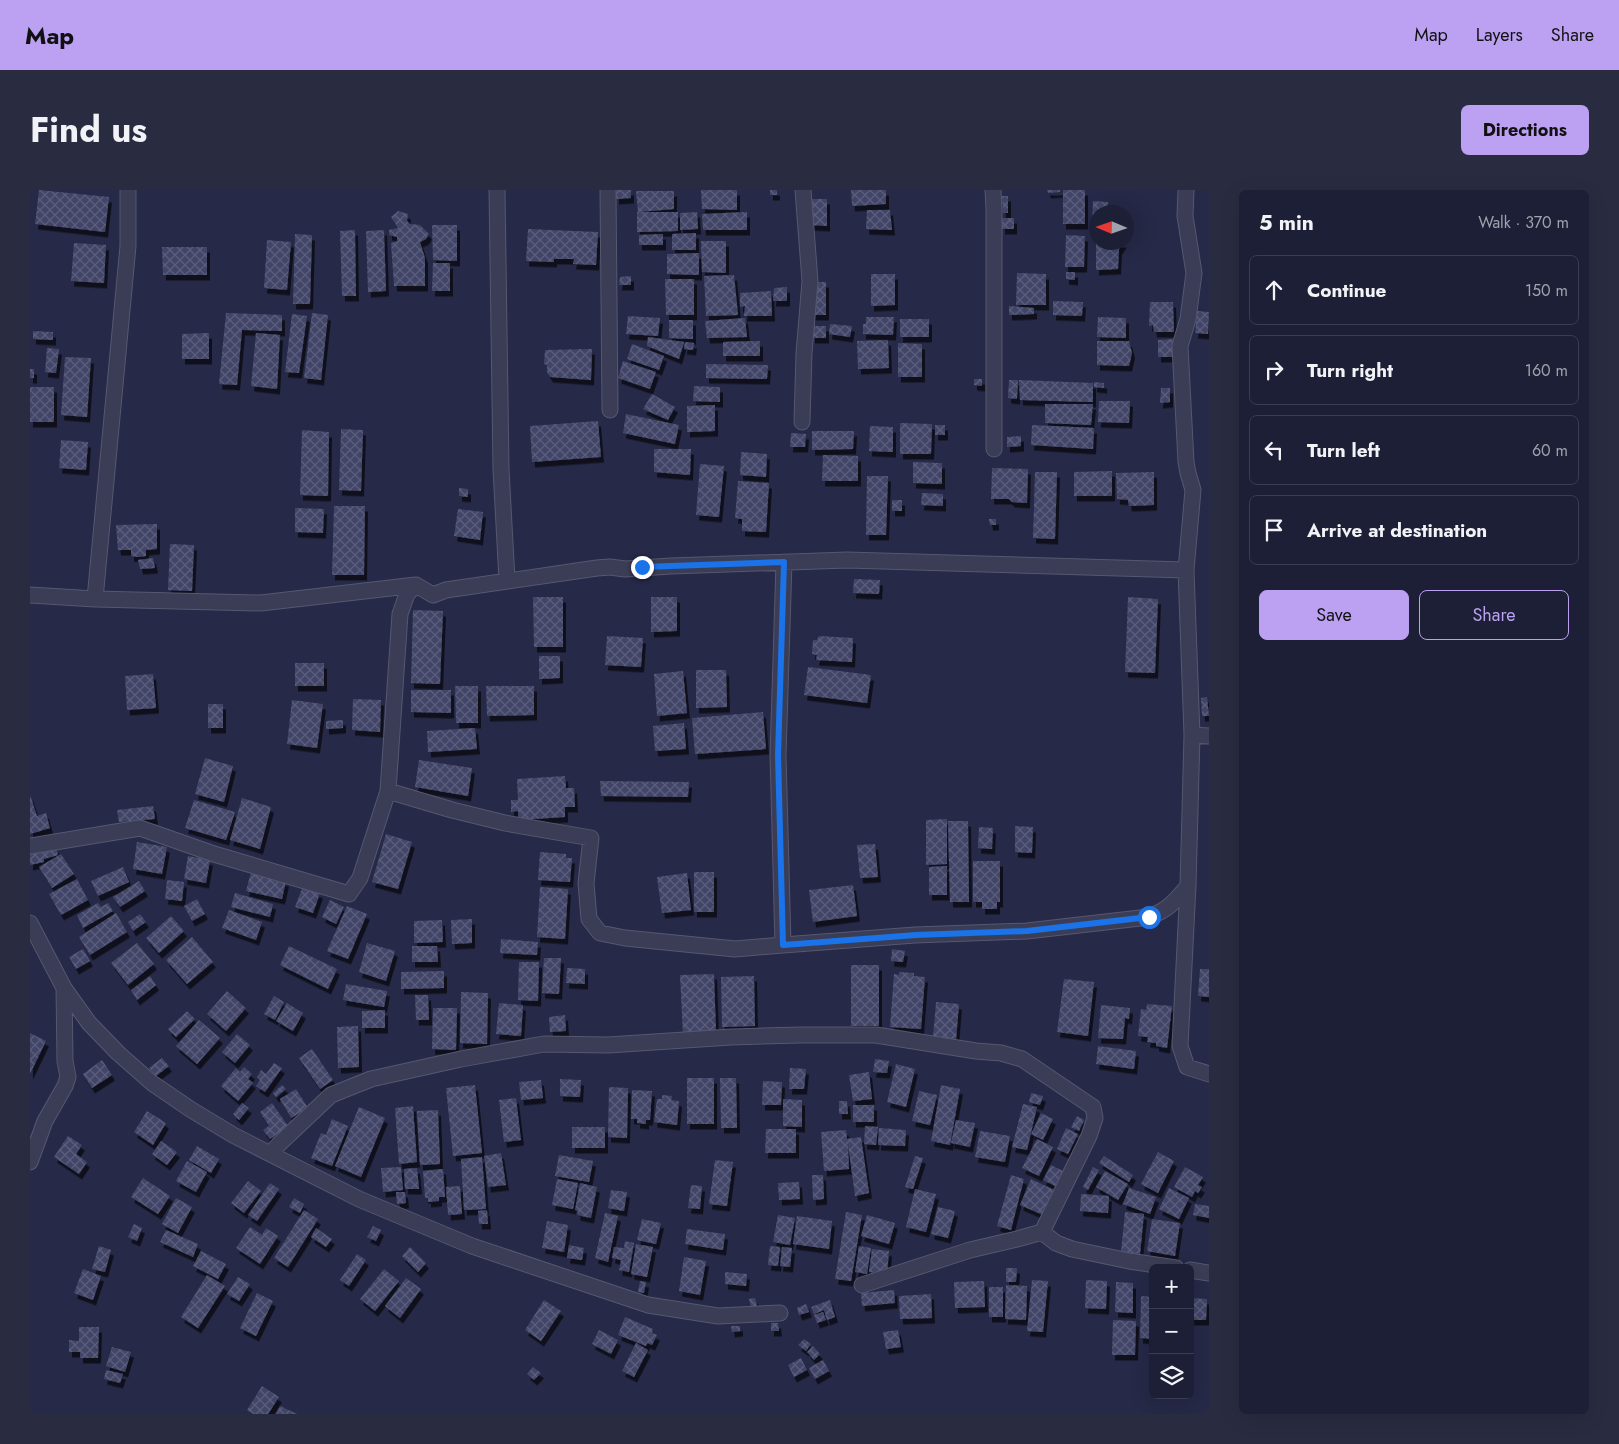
<!DOCTYPE html>
<meta charset="utf-8">
<style>
:root{--surface:#1c1f35;--page:#292c41;--text:#f1f3f6;--muted:#a0a2ad;--line:#3a3d50;--accent:#bca0f2}
body{margin:0;font-family:Jost,sans-serif;background:var(--page);color:var(--text)}
.controls{position:absolute;right:15px;bottom:15px;display:grid;overflow:hidden;border-radius:8px;box-shadow:0 5px 20px #0002}
.controls button{width:45px;height:45px;display:grid;place-items:center;padding:0;border:0;border-bottom:1px solid var(--line);background:var(--surface);color:var(--text);font:25px sans-serif}
.compass{position:absolute;left:1059px;top:15px;width:45px;height:45px;border-radius:50%;background:var(--surface);box-shadow:0 5px 20px #0002;rotate:272deg}
.stop{position:absolute;width:15px;height:15px;margin:-11px;border:4px solid #1a73e8;border-radius:50%;background:#fff}
.stop.end{background:#1a73e8;border-color:#fff;box-shadow:0 1px 5px #0008}
.list{margin:0;padding:0;list-style:none}
h2{display:flex;justify-content:space-between;align-items:center;height:65px;margin:0;padding:0 20px;font-size:21px}
h2 small{font-size:16px;font-weight:400;color:var(--muted)}
.list li{display:grid;grid-template-columns:32px 1fr auto;gap:15px;align-items:center;box-sizing:border-box;height:70px;margin:0 10px 10px;padding:0 10px;border:1px solid var(--line);border-radius:8px}
.list b{display:block;font-size:19px;white-space:nowrap}
.list em{font-size:16px;font-style:normal;color:var(--muted)}
.actions{display:flex;gap:10px;padding:15px 20px}
.actions a{flex:1;padding:11px 0;border:1px solid var(--accent);border-radius:8px;text-align:center;font-size:18px;color:var(--accent)}
.actions .main{background:var(--accent);color:#111}
.icon{flex:none;width:28px;height:28px;fill:none;stroke:currentColor;stroke-width:2;stroke-linecap:round;stroke-linejoin:round}
.map{position:relative;flex:none;width:1179px;height:1224px;overflow:hidden;border-radius:8px}
header{display:flex;align-items:center;gap:30px;box-sizing:border-box;height:70px;padding:0 25px;background:var(--accent);color:#111}
header strong{font-size:24px}
nav{display:flex;gap:28px;margin-inline-start:auto;font-size:18px}
.intro{display:flex;align-items:center;justify-content:space-between;box-sizing:border-box;height:120px;padding:0 30px}
h1{margin:0;font-size:35px}
.button{padding:12px 22px;border-radius:8px;background:var(--accent);color:#111;font-size:18px;font-weight:700}
main{display:flex;gap:30px;padding:0 30px}
aside{flex:1;background:var(--surface);border-radius:8px;box-shadow:0 5px 20px #0002}
.map>svg:first-child{display:block}
</style>
<header>
<strong>Map</strong>
<nav><a>Map</a><a>Layers</a><a>Share</a></nav>
</header>
<div class="intro"><h1>Find us</h1><a class="button">Directions</a></div>
<main>
<div class="map">
<svg width="1179" height="1224" viewBox="0 0 1179 1224">
<defs>
<pattern id="building-cross-hatch" width="8" height="8" patternUnits="userSpaceOnUse" patternTransform="scale(1.25)"><rect width="8" height="8" fill="#424567"/><path d="M0 0l8 8M0 8l8-8" fill="none" stroke="#5b5e7c"/></pattern>
<filter id="shadow"><feDropShadow dx="3" dy="5.5" stdDeviation="0" flood-color="#0009"/></filter>
</defs>
<rect width="100%" height="100%" fill="#262947"/>
<!-- building -->
<path fill="url(#building-cross-hatch)" filter="url(#shadow)" d="M9 0 79 7 75 42 5 34Z
M586 0H601V8L586 9Z
M671 0H707V20L672 19Z
M740 0H747V5H740Z
M821 0H856V14L822 16Z
M1017 0H1030V2L1018 3Z
M1033 0H1055V34H1033Z
M606 1H644V19L608 22Z
M972 6H978V23H973Z
M780 9H797V36L780 35Z
M1063 11 1078 12V22H1066V37H1062Z
M837 20H860L862 40 836 39Z
M368 21 378 24 377 31 380 34 390 35 399 44 396 49 390 52 395 68V96H364L361 53 367 51V47L359 45V40L368 38 361 27Z
M607 22H648V41L607 42Z
M667 22 668 39 650 40V23Z
M717 22V40H673L672 24Z
M972 28H984V39H972Z
M402 35H427V71L403 70Z
M498 39 568 42 566 75 543 74 544 69H524V72L496 71Z
M325 40 326 106H312L310 41Z
M354 40 356 101 338 102 336 41Z
M666 43V60H642V44Z
M265 44 282 45 280 114H263Z
M633 44V55H609V45Z
M1036 45 1055 46 1054 77H1035Z
M237 50 261 52 257 100 234 98Z
M671 51H696V83L672 82Z
M1066 52H1094L1089 59 1088 79 1066 80Z
M44 53 76 55 74 93 41 91Z
M132 57H177V85H133Z
M669 63V85L637 84V64Z
M403 73H420V101H402Z
M1036 82H1045V90L1036 89Z
M987 83 1016 84V115H986Z
M841 84H865V115L841 116Z
M704 85 708 125 676 126 674 86Z
M601 86V95H589L590 87Z
M635 89H664V125H636Z
M782 92H796V125H782Z
M757 97V111H743L744 98Z
M741 101 742 126H714L715 116 710 117V103Z
M1023 111 1053 112 1052 126 1023 125Z
M1120 112H1143L1144 142H1124L1123 135 1119 136Z
M979 116 1004 118V124L979 125Z
M1167 121 1179 122 1178 144 1165 143Z
M196 123 252 125V141L212 140 207 195 189 194Z
M282 123 298 125 291 190 274 188Z
M262 124 277 126 269 183 255 182Z
M598 126 630 128 628 146 596 144Z
M836 127H864L863 145 833 144V134H836Z
M1068 127 1096 128V148L1067 147Z
M715 128 717 147 677 148 675 131Z
M870 129H899V147H870Z
M639 130H663V149L639 148Z
M800 134 822 136 820 147 799 144Z
M782 136H796V148H782Z
M3 141 23 142V150L3 149Z
M179 143V169H152V144Z
M226 143 250 145 247 199 221 196Z
M618 147 654 152 649 169 617 156Z
M1144 149 1145 167H1128V150Z
M858 150 859 178 828 179 827 151Z
M730 151V166H693V152Z
M1067 151H1099L1102 163 1099 176 1067 175Z
M655 152 664 153 663 160 654 159Z
M868 153 892 154V187H868Z
M602 154 634 166 629 180 597 169Z
M17 158 29 159 26 183 15 182Z
M562 159 561 190 520 187 517 182V175L514 174 515 160Z
M35 167 61 168 57 227 31 225Z
M593 171 626 182 620 199 588 188Z
M676 174 738 175 737 189 676 188Z
M0 179H4V188H0Z
M944 189H952V196L944 195Z
M979 190H988L987 209 978 208Z
M989 190 1063 193V212L990 210Z
M1064 192 1074 193V198L1064 197Z
M664 196 690 197V212L663 211Z
M0 197H24V232H0Z
M1131 198H1140V212L1130 213Z
M622 204 645 217 638 230 613 219Z
M1069 211H1100L1099 233 1068 232Z
M1015 214H1063L1061 235 1015 233Z
M685 215V241L657 242V216Z
M596 224 649 235 645 254 593 243Z
M568 231 571 267 502 272 500 236Z
M870 233 902 234 901 264H870Z
M905 235H915V245H905Z
M1002 235 1064 238 1063 259 1001 255Z
M840 236 863 237V262L839 261Z
M311 239 333 240 331 301 309 300Z
M272 240 299 242 298 306 270 305Z
M782 241H824L823 259 782 260Z
M761 243 776 244 775 257H760Z
M991 246V256L977 257V247Z
M31 250 58 252 56 280 29 278Z
M624 259H661L660 285 624 282Z
M711 262 737 264 736 287 710 285Z
M793 265 828 266V291H792Z
M883 272 912 273V294L883 293Z
M670 274 694 276 689 327 666 325Z
M962 278 998 279 997 313 982 312 979 309H961Z
M1082 281V306H1044V282Z
M1005 282H1027L1025 349 1003 348Z
M1124 282V315L1099 316 1098 310 1087 309 1086 283Z
M837 286H858L856 345H836Z
M708 291 739 293 736 342 712 341V329L705 328Z
M429 298 438 299V307L429 306Z
M892 303 913 304V316L891 315Z
M862 310H872V321H862Z
M304 316H335L334 385H302Z
M265 318 294 319 293 343 265 342Z
M428 319 453 322 450 350 424 346Z
M959 329H966V335H960Z
M127 334V359L116 360V366L108 367 101 366V360H88L86 335Z
M140 354 164 355 162 401 138 400Z
M123 368 125 378 110 379 108 370Z
M824 389 850 390 849 404 823 403Z
M503 407H533V457H504Z
M621 407H647V441L621 442Z
M1098 407 1128 409 1125 483 1095 482Z
M383 420 413 421 410 494 381 493Z
M577 446 613 448 611 477 575 475Z
M789 446 823 448 822 472 786 470 787 465 782 464 783 450H787Z
M509 466H530V488L509 489Z
M265 473H294V496H265Z
M778 477 841 485 837 513 774 505Z
M666 480H696L697 517 666 518Z
M653 481 657 523 627 526 624 484Z
M123 484 126 518 97 520 95 486Z
M425 496H448V533H426Z
M456 496H504V525L457 526Z
M381 500H421V523L381 522Z
M1177 507 1179 526H1172L1171 508Z
M323 509 351 510 350 542 322 540Z
M262 510 293 514 287 558 257 554Z
M178 514H193V538H178Z
M733 522 736 559 665 564 662 528Z
M313 530V538L296 539V531Z
M654 533 656 559 625 561 623 536Z
M445 538 447 559 398 562 397 541Z
M175 568 203 576 194 612 165 604Z
M389 570 442 578 438 606 385 597Z
M535 586 536 598H544L545 617H535V627L488 630V621L481 622V610H488L487 589Z
M570 591 659 592 658 607 571 606Z
M0 605 7 626 16 623 20 638 0 644Z
M212 608 241 617 230 659 200 650Z
M164 610 205 622 196 650 155 638Z
M123 616 125 629 89 632 87 620Z
M917 629V674L896 675V630Z
M918 631H938L939 712H920Z
M985 636 1003 637 1002 663 985 662Z
M949 637 963 638 962 659 948 658Z
M356 644 382 652 368 699 342 692Z
M107 652 137 657 132 684 103 679Z
M845 654 848 687 830 688 827 655Z
M26 657 28 665 14 669V672L0 675V663Z
M510 662 536 664V668H542L540 692 508 690Z
M31 664 44 684 22 698 9 677Z
M158 666 180 670 176 693 154 689Z
M943 671H970V712H967V719H952V712H943Z
M917 676V705H899V677Z
M93 677 99 692 68 706 61 691Z
M221 682 256 691 252 709 216 701Z
M664 682H684V722H664Z
M657 683 661 720 632 723 627 687Z
M47 689 58 710 31 725 19 704Z
M137 690 154 692 152 711 135 709Z
M109 691 115 701 90 717 83 707Z
M823 695 827 726 783 732 779 700Z
M273 696 290 703 283 723 265 717Z
M510 697 538 699 535 749 507 747Z
M205 703 243 714 240 727 201 717Z
M167 709 175 724 162 731 154 716Z
M300 710 314 717 306 734 292 727Z
M68 713 71 717 78 713 83 721 53 738 47 725Z
M317 716 337 724 318 769 297 761Z
M199 720 232 732 226 750 192 738Z
M86 723 97 742 60 765 49 747Z
M110 724 116 732 103 741 98 732Z
M141 726 154 741 129 763 116 748Z
M442 729V753L422 754 421 730Z
M412 730 413 752 384 753V731Z
M162 747 183 772 157 794 136 770Z
M471 749 508 752 507 765 470 763Z
M107 753 124 774 98 795 81 773Z
M337 753 365 761 356 791 329 782Z
M259 756 307 779 298 799 250 775Z
M382 756H407L408 772H382Z
M53 759 60 771 46 779 39 767Z
M862 759 875 761 873 772 861 771Z
M514 768H531L529 804 512 803Z
M489 772H509L508 811 488 810Z
M821 775H849V836H821Z
M537 778 555 779V794L536 793Z
M1170 779H1179V807L1168 806Z
M414 781V798L371 799V782Z
M869 782 884 783V786L895 787 891 839 860 837 864 784 869 785Z
M684 784 686 843 653 845 650 785Z
M120 786 126 795 107 810 101 800Z
M724 786 725 836 692 837 691 787Z
M1034 789 1064 792 1058 846 1027 842Z
M316 794 357 801 354 817 313 810Z
M197 801 216 818 196 841 177 824Z
M431 802 458 803 457 854 430 853Z
M385 805H398L399 830H386Z
M244 806 254 812 245 830 234 824Z
M906 812 929 814 926 850 903 847Z
M257 813 273 823 263 841 246 831Z
M469 813 493 815 491 846 466 844Z
M1117 814 1142 816 1137 858 1126 856V853L1117 852 1118 847 1108 846 1111 819 1116 820Z
M1071 815 1100 818 1099 829 1095 828 1093 849 1068 848Z
M403 818H427L426 860 402 859Z
M355 820V838H332V821Z
M157 821 165 829 146 847 138 839Z
M535 825 536 841 520 842 519 827Z
M169 830 190 848 167 874 146 856Z
M328 836 329 877 308 878 307 837Z
M0 843 16 851 0 884Z
M207 844 220 855 205 873 192 862Z
M1068 856 1106 861 1104 879 1066 874Z
M282 859 303 890 290 899 269 868Z
M132 868 139 876 126 886 119 878Z
M845 869 859 871 857 883 843 882Z
M72 870 82 885 62 898 53 884Z
M244 873 252 878 235 902 226 896 230 890 227 887 231 880 236 884Z
M866 874 885 879 876 917 857 912Z
M214 877 222 884 218 889 223 893 208 911 191 896 206 878 210 882Z
M760 878 776 879 774 899H759Z
M839 882 842 909 823 911 819 885Z
M657 888H684V934H657Z
M690 888H706L707 938H691Z
M530 889 551 890 550 907 530 906Z
M511 890 513 908 491 910 489 892Z
M733 891 752 892 751 915H732Z
M252 895 256 899 246 907 243 903Z
M445 895 452 963 423 966 416 898Z
M911 895 930 899 920 955 901 951Z
M579 897 598 898 597 948 578 947Z
M266 899 278 918 261 928 250 909Z
M602 900 622 901 620 930H616V934L607 933V929H601Z
M889 901 907 905 900 935 882 931Z
M1001 903 1013 906 1010 915 999 912Z
M632 905 642 906 641 910 649 911 647 935 624 932 627 909H632Z
M486 908 491 950 474 952 469 910Z
M753 909 772 910V937L753 936Z
M809 911H817L818 924H809Z
M212 913 219 918 209 930 203 924Z
M242 913 258 936 240 949 233 940 239 936 230 922Z
M993 914 1007 917 997 960 982 957Z
M823 915H844V932H823Z
M383 916 387 972 369 974 365 918Z
M329 917 355 928 331 987 305 976Z
M408 920 410 974 390 975 387 921Z
M117 921 136 933 123 955 104 942Z
M1011 923 1023 929 1013 950 1001 944Z
M1047 926 1054 930 1049 941 1041 937Z
M302 929 318 936 302 976 281 968 291 943 296 945Z
M926 930 945 933 940 957 921 953Z
M835 936 848 937 846 955 834 954Z
M542 937H575V958H542Z
M849 938 876 940 875 956 848 955Z
M1036 938 1048 944 1038 964 1027 959Z
M736 939H766V963H735Z
M816 940 817 949 831 947 839 1003 825 1006 818 954 819 979 794 981 791 942Z
M950 941 980 946 975 972 945 967Z
M38 946 52 955 46 964 57 972 49 984 24 967Z
M1007 949 1023 957 1009 986 992 978Z
M131 951 147 962 137 975 122 964Z
M167 956 189 969 181 983 159 970Z
M1128 962 1144 971 1128 1003 1111 994Z
M471 963 476 995 458 997 454 966Z
M529 965 563 971 559 992 525 986Z
M885 966 893 968 883 999 875 997Z
M1074 966 1103 985 1099 992 1069 973Z
M452 967 456 1019 434 1020 431 969Z
M685 970 703 972 697 1016 679 1014Z
M157 971 177 982 166 1002 146 991Z
M1021 975 1033 981 1025 996 1013 990Z
M371 977 373 1000 353 1002 351 978Z
M1063 977 1069 980 1058 1000 1053 997Z
M1155 977 1173 987 1168 995 1172 997 1168 1003 1165 1001 1162 1007 1144 997Z
M387 978 389 999H375L374 979Z
M413 979 415 1007H409V1011L398 1012V1008H395L393 981Z
M1075 981 1098 994 1088 1010 1066 997Z
M782 985H793L794 1009 783 1010Z
M981 985 994 989 981 1040 967 1036Z
M113 988 140 1006 128 1024 101 1007Z
M527 989 548 993 543 1019 522 1015Z
M1001 989 1024 1000 1013 1025 990 1015Z
M218 991 231 1001 214 1023 201 1013Z
M769 992 770 1009 749 1010 748 993Z
M240 993 249 999 227 1031 218 1025Z
M550 993 567 997 561 1028 547 1025 548 1021 545 1020Z
M661 995 672 996 670 1019 658 1018Z
M430 996 432 1024 418 1025 416 997Z
M1099 998 1126 1007 1120 1024 1093 1014Z
M1139 998 1159 1008 1149 1029 1129 1019Z
M885 999 906 1004 896 1042 876 1037Z
M581 1000 597 1002 594 1021 578 1018Z
M366 1002H375L376 1013 367 1014Z
M1051 1004 1079 1006 1078 1023 1050 1021Z
M146 1008 162 1017 148 1043 132 1034Z
M264 1008 274 1014 270 1023 259 1017Z
M1165 1014 1179 1016V1028L1163 1025Z
M908 1017 925 1021 918 1048 901 1044Z
M274 1020 288 1029 258 1077 244 1068Z
M457 1020 458 1034H449L448 1021Z
M816 1022 832 1025 821 1091 805 1089Z
M1095 1022 1114 1024 1110 1064 1091 1062Z
M575 1023 588 1026 578 1072 565 1068Z
M748 1025 765 1028 760 1055 743 1052Z
M837 1025 865 1033 859 1054 831 1046Z
M767 1026 802 1031 799 1059 763 1054Z
M612 1029 631 1033 626 1054 607 1050Z
M1122 1029 1150 1033 1145 1066 1117 1061Z
M517 1031 538 1035 534 1062 512 1058Z
M104 1034 112 1038 107 1051 98 1047Z
M343 1036 351 1040 346 1051 337 1047Z
M220 1037 232 1045 236 1038 248 1046 230 1074 206 1058Z
M286 1038 302 1049 296 1057 281 1047Z
M657 1039 695 1044 693 1060 655 1054Z
M136 1040 168 1054 163 1067 130 1052Z
M595 1051 604 1053 599 1082 589 1080 591 1070 582 1068 584 1057 594 1058Z
M606 1054 623 1057 617 1087 601 1084Z
M539 1055 554 1058 552 1070 537 1068Z
M69 1056 81 1060 75 1082 62 1079Z
M740 1056 750 1057 748 1076 738 1075Z
M829 1056 841 1058 837 1084 825 1082Z
M380 1057 396 1073 388 1082 372 1066Z
M752 1057 762 1058 760 1077 750 1076Z
M842 1059 859 1061 857 1084 839 1082Z
M171 1061 196 1074 188 1089 163 1076Z
M327 1064 336 1070 319 1096 310 1090Z
M654 1067 676 1071 670 1105 649 1101Z
M976 1078H987L986 1092H976Z
M53 1079 71 1086 63 1110 44 1103Z
M354 1079 369 1091 345 1121 330 1109Z
M695 1082 717 1084 716 1096 695 1094Z
M177 1085 195 1096 168 1138 151 1127Z
M208 1087 220 1094 209 1111 197 1104Z
M376 1088 391 1099 370 1128 355 1116Z
M1120 1089H1123V1101H1119Z
M1002 1090 1018 1091 1013 1142 997 1141Z
M1056 1090 1077 1091 1076 1119 1055 1118Z
M610 1091 616 1092 614 1103 608 1102Z
M954 1091 955 1117 925 1118 924 1092Z
M1086 1092 1103 1093V1123L1085 1122Z
M976 1095 997 1096 996 1130 975 1129Z
M959 1097H973V1127H959Z
M864 1100 865 1113 832 1116 831 1103Z
M227 1103 243 1111 226 1146 210 1138Z
M901 1104 902 1128 870 1129 869 1106Z
M1111 1106 1123 1107V1149L1110 1148Z
M725 1108 727 1116 721 1117 719 1109Z
M1160 1108 1177 1109 1176 1130H1160Z
M514 1110 531 1121 511 1151 495 1140Z
M800 1110 805 1127 797 1130 794 1120 784 1124 781 1117Z
M776 1114 779 1122 769 1125 767 1118Z
M793 1122 796 1130 787 1133 784 1125Z
M595 1127 623 1139 622 1143 627 1145 622 1155 617 1153 616 1156 588 1145Z
M1083 1130 1106 1131 1105 1165H1082Z
M741 1133H748L749 1141H741Z
M701 1136H710V1141L702 1142Z
M49 1137H69L68 1168H50V1162H39V1150L49 1151Z
M569 1140 588 1150 581 1164 562 1154Z
M868 1140 871 1157 856 1159 853 1142Z
M774 1149 781 1154 776 1161 768 1155Z
M606 1153 618 1160 604 1187 592 1181Z
M783 1156 790 1164 784 1170 777 1162Z
M82 1157 101 1162 95 1182 76 1176Z
M771 1168 777 1180 764 1187 758 1175Z
M793 1170 799 1181 785 1189 779 1178Z
M503 1177 511 1183 504 1190 497 1184Z
M76 1180 93 1184 90 1193 74 1189Z
M232 1196 249 1207 238 1224H223L217 1220Z
M250 1216 267 1224H246Z"/>
<g fill="none" stroke-linecap="round" stroke-linejoin="round">
<!-- street casing -->
<g stroke="#565870" stroke-width="17">
<path id="street" d="M98 0V56L65 409 231 413 386 395 403 405 416 400 567 378 580 377 595 379 641 376 817 370 1156 380
M467 0 471 279 477 390
M578 0 580 220
M963 0 964 19V259
M1156 0 1155 26 1164 83 1158 129 1150 156 1156 272 1158 283 1163 300 1156 380 1162 545 1158 696 1150 856 1157 877 1179 884
M772 232 774 163 780 91 773 0
M0 405 65 409
M1162 545 1179 546
M358 601 422 620 475 633 561 648 556 693 559 729 570 743 595 748 705 759 753 755 748 565 754 372
M0 656 110 638 184 664 319 704 330 688 358 601 370 424 377 404 386 395
M0 733 34 798 59 833 88 863 122 893 160 919 203 945 329 1009 442 1056 618 1115 688 1126 750 1123
M753 755 885 745 997 741 1119 727C1139 719 1143 713 1158 696
M241 964 249 954 301 905 341 889 431 869 514 854 578 855 701 847 771 845H846L946 861 971 863 992 869 1063 917 1065 928 1059 946 1012 1042 987 1049 940 1060 832 1095
M0 972 15 931 35 896 38 887 35 871 34 798
M1012 1042 1026 1053 1042 1059 1099 1071 1146 1078
M1160 1080 1179 1083"/>
</g>
<!-- street -->
<use href="#street" stroke="#3b3d56" stroke-width="15"/>
</g>
<g fill="none" stroke-linecap="round" stroke-linejoin="round">
<!-- route -->
<path stroke="#1a73e8" stroke-width="6" d="M612 377 754 372 748 565 753 755 886 745 997 741 1119 727"/>
</g>
</svg>
<div class="controls">
<button>+</button>
<button>−</button>
<button><svg class="icon" aria-label="layers" viewBox="0 0 24 24"><path d="M12 4l9 5-9 5-9-5zM3 14l9 5 9-5"/></svg></button>
</div>
<svg class="compass" viewBox="-18 -18 36 36"><path d="M0-13l5 13h-10z" fill="#e53935"/><path d="M0 13l5-13h-10z" fill="#a0a2ad"/></svg>
<div class="stop" style="left:1119px;top:727px"></div>
<div class="stop end" style="left:612px;top:377px"></div>
</div>
<aside>
<h2>5 min<small>Walk · 370 m</small></h2>
<ul class="list">
<li><svg class="icon" aria-label="ahead" viewBox="0 0 24 24"><path d="M12 20V5M6 11l6-6 6 6"/></svg><div><b>Continue</b></div><em>150 m</em></li>
<li><svg class="icon" aria-label="right" viewBox="0 0 24 24"><path d="M7 20v-9h11M14 6l5 5-5 5"/></svg><div><b>Turn right</b></div><em>160 m</em></li>
<li><svg class="icon" aria-label="left" viewBox="0 0 24 24"><path d="M17 20v-9H6M10 6l-5 5 5 5"/></svg><div><b>Turn left</b></div><em>60 m</em></li>
<li><svg class="icon" aria-label="arrive" viewBox="0 0 24 24"><path d="M6 21V4h12l-3 4 3 4H6"/></svg><div><b>Arrive at destination</b></div></li>
</ul>
<div class="actions"><a class="main">Save</a><a>Share</a></div>
</aside>
</main>
